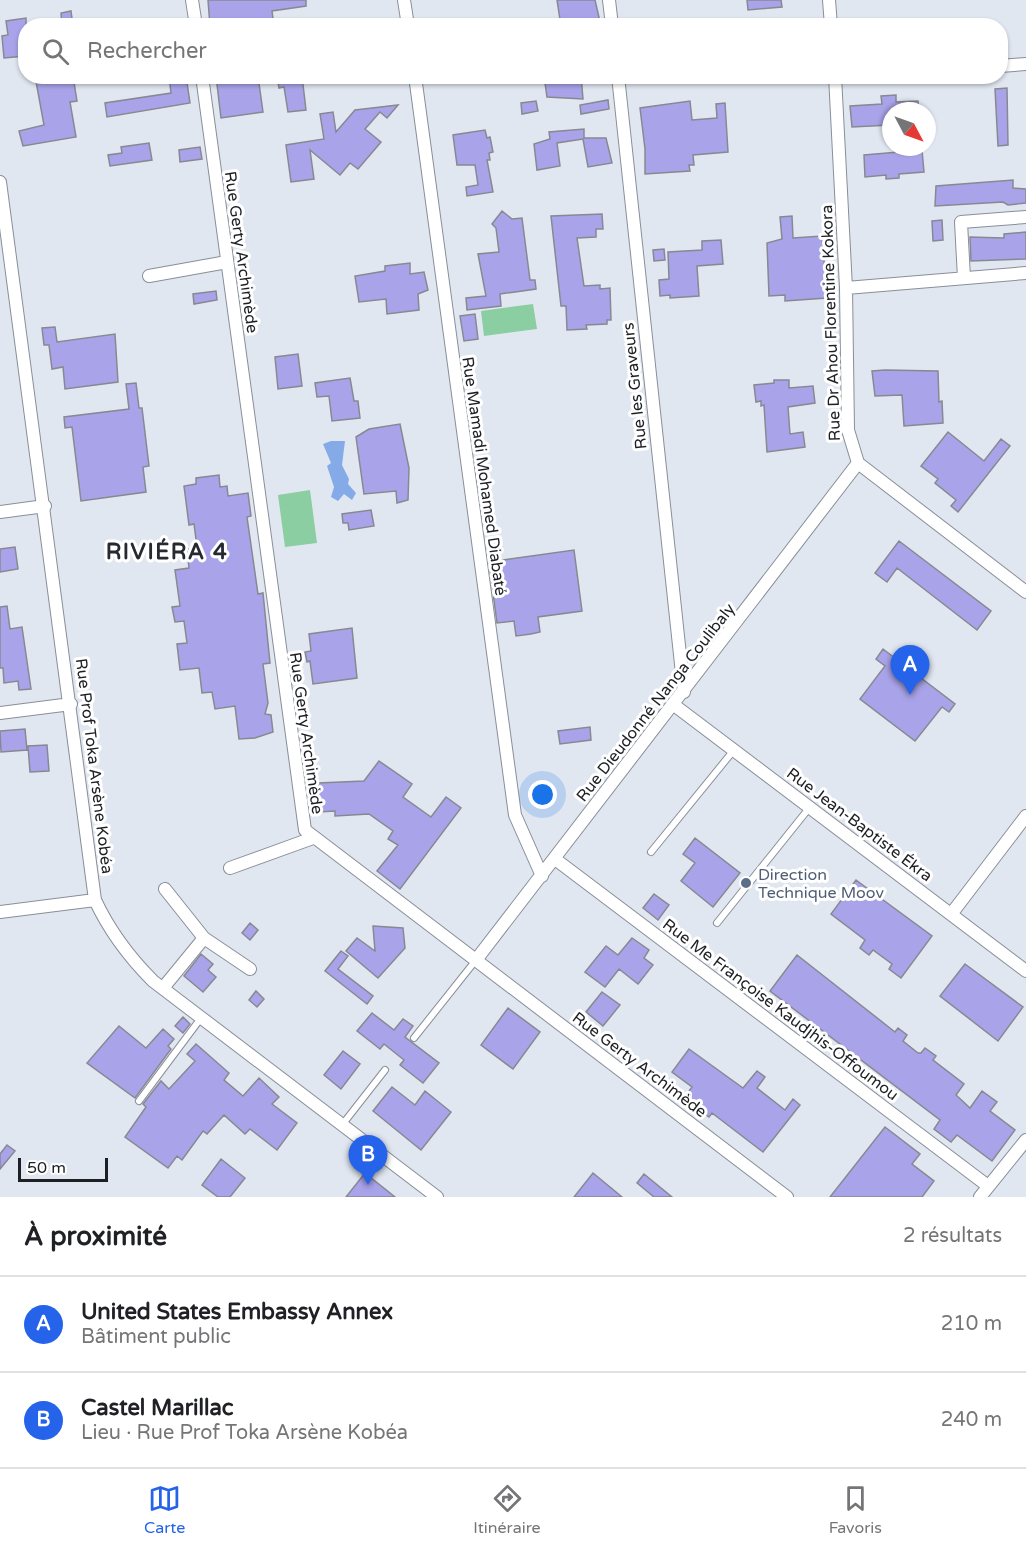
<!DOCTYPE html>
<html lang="fr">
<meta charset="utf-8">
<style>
:root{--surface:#fff;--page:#f2f2f2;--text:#202124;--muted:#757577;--line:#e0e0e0;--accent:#2563eb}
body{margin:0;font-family:"Varela Round",sans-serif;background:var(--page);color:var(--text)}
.compass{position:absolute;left:882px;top:102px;width:54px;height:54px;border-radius:50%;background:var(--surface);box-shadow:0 2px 4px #0004;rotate:131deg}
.scale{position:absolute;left:18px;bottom:15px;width:90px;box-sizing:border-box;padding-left:6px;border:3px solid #1d1f23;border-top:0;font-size:16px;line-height:21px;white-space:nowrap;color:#1d1f23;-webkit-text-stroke:4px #fff;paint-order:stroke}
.you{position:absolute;left:543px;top:795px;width:21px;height:21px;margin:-15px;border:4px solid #fff;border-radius:50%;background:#1a73e8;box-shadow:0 0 0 9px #1a73e833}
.badge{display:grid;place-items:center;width:39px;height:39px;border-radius:50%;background:var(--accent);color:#fff;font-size:20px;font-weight:700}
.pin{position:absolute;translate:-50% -50px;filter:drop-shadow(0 2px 3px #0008)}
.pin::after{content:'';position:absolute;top:32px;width:21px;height:18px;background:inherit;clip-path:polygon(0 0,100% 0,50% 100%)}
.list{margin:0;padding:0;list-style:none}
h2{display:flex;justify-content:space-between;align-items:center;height:78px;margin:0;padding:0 24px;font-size:26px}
h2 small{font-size:20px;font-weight:400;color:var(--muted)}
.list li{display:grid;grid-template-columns:39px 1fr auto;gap:18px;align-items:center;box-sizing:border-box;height:96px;padding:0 24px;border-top:2px solid var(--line)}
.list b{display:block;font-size:22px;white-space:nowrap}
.list p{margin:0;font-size:20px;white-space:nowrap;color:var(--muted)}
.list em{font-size:20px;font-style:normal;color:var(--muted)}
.icon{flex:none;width:33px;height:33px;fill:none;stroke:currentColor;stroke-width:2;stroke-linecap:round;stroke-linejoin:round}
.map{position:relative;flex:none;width:1026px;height:1197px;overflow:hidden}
.search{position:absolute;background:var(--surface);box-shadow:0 2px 4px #0004;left:18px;right:18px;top:18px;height:66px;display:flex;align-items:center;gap:15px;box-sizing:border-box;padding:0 21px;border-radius:24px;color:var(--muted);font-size:22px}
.sheet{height:270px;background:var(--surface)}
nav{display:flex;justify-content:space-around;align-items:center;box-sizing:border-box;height:84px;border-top:2px solid var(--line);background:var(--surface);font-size:16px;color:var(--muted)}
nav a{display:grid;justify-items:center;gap:3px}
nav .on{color:var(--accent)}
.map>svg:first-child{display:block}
</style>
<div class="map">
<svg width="1026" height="1197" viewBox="0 0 1026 1197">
<rect width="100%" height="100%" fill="#e1e7f1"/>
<!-- green -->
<path fill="#8acea1" d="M533 304 537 329 484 336 481 311Z
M310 490 317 543 285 547 278 495Z"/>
<!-- water -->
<path fill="#84abe8" d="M331 441H345L342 465 349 479 348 484 356 493 352 500 344 494 338 501 331 497 334 487 327 466 331 463 323 444Z"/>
<!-- building -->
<path fill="#a9a3e9" stroke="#888892" stroke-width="1.5" d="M208 0H306V6L272 11 274 26H210Z
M557 0H595L601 26H561Z
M747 0H781L782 7 748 10Z
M71 11 73 26H62L61 13Z
M26 18V56L4 58 2 36 8 35 6 21Z
M35 76H73L77 101 70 102 76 137 23 146 19 131 44 125Z
M169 76H186L190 103 107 117 105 103 171 93Z
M216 76H258L263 112 221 118Z
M277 76H302L306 110 288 112 284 87 279 88Z
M544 76H581L583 99 547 97Z
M1007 88 1008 145 998 146 995 89Z
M896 95V102L918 101 919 111H891V125L852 127 850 106 882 104 881 96Z
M608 100 609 109 581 114 580 105Z
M536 101 538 111 522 114 521 103Z
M690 101 692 120 717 118 716 104 725 103 728 152 693 155 694 165H689L690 171 645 174V149L640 108Z
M398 105 387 118 380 112 365 129 381 142 358 169 350 163 340 175 310 150 314 179 291 182 286 145 324 139 320 114 333 112 336 132 355 110Z
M584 129V138H606L612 163 588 167 583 139 557 143 560 166 537 170 534 144 550 139 549 132Z
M485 130 487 138 490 137 493 152 489 153 490 160H487L493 192 467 196 466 187 478 185 475 165H457L453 135Z
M149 143 152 160 110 166 108 155 122 153 121 147Z
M200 147 202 159 180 162 179 150Z
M922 150 924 172 899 174V178L886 179V175L865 177 864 155Z
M1013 180V188L1026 189V203L1008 205 1003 202 935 206 936 186Z
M502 211 512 219 522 218 530 280H535L536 289 500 294 501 306 467 310 466 298 486 296 478 254 499 252 496 228 492 224Z
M602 214 603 229H596V237L577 238 584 286 600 285V289L610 288 611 320H607V324L586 325 587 329 567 330 566 306H561L551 216Z
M792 216 793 238 822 236 827 298 785 301V295L769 296 767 243 782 239 780 217Z
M942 220 943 240 933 241 932 221Z
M1026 232V259L971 261 970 237 1004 238V234Z
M721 240 723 264 697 266 699 296 670 298V295L660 296 659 280 669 279 668 252 702 250V241Z
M664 249 665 260 654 261 653 250Z
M410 263V274L424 272 428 290 418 294 419 310 387 314 386 299 359 302 355 276 385 271V266Z
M216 291 217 300 194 304 193 294Z
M475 314 478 339 464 341 460 316Z
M55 327 57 342 115 334 118 382 65 389 63 367 52 369 49 345H44L42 328Z
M298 354 302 386 278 389 275 357Z
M885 370 938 371 939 402 942 401 943 423 904 426 902 395 875 396 872 371Z
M350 378 354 401H358L360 418 332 421 329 396 317 397 315 383Z
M774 380H789V388L813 386 815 403 788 407 790 434 803 432 805 447 767 452 764 405 761 406V401L756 402 754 385 774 383Z
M136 383 139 408H142L149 466 143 467 146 492 81 501 72 427 65 428 64 417 129 409 126 384Z
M400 424 409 468 408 500 397 503 396 491 364 494 356 437 369 429Z
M948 432 984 461 1001 439 1010 446 958 512 951 506 956 500 935 483 938 479 921 466Z
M219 475 220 487 227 486 228 496 248 493 251 516 247 517 258 594 263 593 270 663 263 664 268 703 265 714 271 715 273 732 255 738 239 739 235 706 215 709 212 692 202 693 199 668 180 670 177 644 187 643 184 621 175 622 172 607 180 606 175 570 189 568 187 549 197 547 194 524 189 525 184 486 196 484V478Z
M371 510 374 526 349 530 348 523H343L342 514Z
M899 541 991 611 977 630 897 568 887 582 875 573Z
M15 547 18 569 0 572V549Z
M574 550 582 611 538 617 540 632 531 634 516 636 514 621 497 623 489 562Z
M7 606 10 629 22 627 31 689 19 690 18 681 4 683 3 668H0V607Z
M352 628 357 678 313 684 310 661 307 662 305 652 311 651 309 634Z
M883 649 955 704 949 712 942 707 915 741 860 699 885 666 876 659Z
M590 727 591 740 560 744 558 731Z
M25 729 27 750 1 752 0 731Z
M47 745 49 771 30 772 28 746Z
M379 761 412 784 403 797 431 817 446 797 461 808 400 889 377 871 398 845 388 839 393 831 369 814 335 816V811L319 812 318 783 364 781Z
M695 838 740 873 713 907 681 881 695 863 683 854Z
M856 880 932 936 901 978 889 969 892 964 873 950 869 955 860 948 865 940 831 914Z
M654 894 669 905 658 920 643 908Z
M250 923 258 930 250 940 242 933Z
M373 926 403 928 405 948 378 978 346 951 357 938 375 951Z
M632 938 649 950 644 958 653 965 638 984 619 969 605 987 585 972 606 946 618 955Z
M341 951 348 956 338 969 373 996 367 1004 325 971Z
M201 954 213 964 208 970 216 977 203 992 184 976Z
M797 955 895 1032 898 1028 907 1035 903 1041 918 1053H921L925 1048 936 1056 933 1060 964 1084 956 1095 970 1108 982 1091 997 1102 990 1111 1015 1130 992 1161 957 1135 951 1142 934 1129 940 1120 770 991Z
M965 964 1023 1007 998 1041 940 996Z
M256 991 264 999 257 1007 249 1000Z
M602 992 620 1005 603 1026 586 1012Z
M508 1008 540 1032 513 1069 481 1045Z
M372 1013 394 1030 403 1019 413 1026 405 1037 439 1063 423 1083 400 1065 404 1060 384 1044 380 1049 357 1031Z
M183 1017 190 1024 183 1033 175 1026Z
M119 1026 146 1048 163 1029 174 1039 168 1046 171 1049 135 1098 87 1063Z
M196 1044 229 1073 224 1080 243 1096 259 1078 279 1097 272 1104 297 1123 277 1150 250 1129 245 1134 224 1115 207 1134 203 1131 182 1160 177 1156 168 1168 125 1137 146 1107 143 1104 161 1081 169 1089 195 1061 187 1054Z
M689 1049 743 1088 757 1071 765 1077 757 1088 785 1110 793 1099 800 1105 763 1152 712 1113 709 1117 683 1099 692 1087 672 1072Z
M343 1051 360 1064 341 1089 324 1075Z
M392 1087 415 1105 425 1091 451 1112 421 1150 373 1111Z
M885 1127 920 1154 912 1164 934 1181 922 1197H830Z
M7 1145 15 1151 0 1169V1154Z
M221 1159 245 1178 230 1197H218L202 1185Z
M365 1173 395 1197H346Z
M593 1173 622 1197H574Z
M644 1174 672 1197H654L637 1183Z"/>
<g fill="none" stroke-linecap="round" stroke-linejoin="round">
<!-- lane casing -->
<g stroke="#898e98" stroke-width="8">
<path id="lane" d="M651 852 734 750
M717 923 810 807
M414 1038 476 960
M139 1101 201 1018
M342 1125 385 1070"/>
</g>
<!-- street casing -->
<g stroke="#898e98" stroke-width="14">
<path id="street" d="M192 0 196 26
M404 0 408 26
M609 0 612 26
M829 0 831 26
M1000 66 1026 64
M202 76 305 830 787 1197
M415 76 515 815 542 876
M618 76 684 692
M835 76 846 288 848 430 858 463 1026 592
M0 182 95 900C110 932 129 957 153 981L437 1197
M149 276 227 262
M964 278 961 222 1026 217
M846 288 1026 273
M0 512 45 506
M674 705 1026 971
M0 713 71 704
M555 859 988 1186
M230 868 313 838
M165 889 204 938 250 969
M0 912 95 900
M952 913 1026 816
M476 960 858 463
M163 988 204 938
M980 1197 1026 1140"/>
</g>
<!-- lane -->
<use href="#lane" stroke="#fff" stroke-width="6"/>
<!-- street -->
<use href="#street" stroke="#fff" stroke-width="12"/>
</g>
<!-- markers -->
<circle fill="#5c6f8a" stroke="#fff" stroke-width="2" cx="746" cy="883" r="6"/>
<g text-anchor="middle" stroke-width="6" stroke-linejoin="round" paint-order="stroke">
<!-- street labels -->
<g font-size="16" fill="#1d1f23" stroke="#fff">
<text transform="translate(242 252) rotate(82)" y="6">Rue Gerty Archimède</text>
<text transform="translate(830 323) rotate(-92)" y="6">Rue Dr Ahou Florentine Kokora</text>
<text transform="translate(634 386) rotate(-96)" y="6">Rue les Graveurs</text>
<text transform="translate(485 476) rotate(82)" y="6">Rue Mamadi Mohamed Diabaté</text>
<text transform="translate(655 702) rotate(-52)" y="6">Rue Dieudonné Nanga Coulibaly</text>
<text transform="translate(307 733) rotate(82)" y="6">Rue Gerty Archimède</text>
<text transform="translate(95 766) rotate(83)" y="6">Rue Prof Toka Arsène Kobéa</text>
<text transform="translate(860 824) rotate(37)" y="6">Rue Jean-Baptiste Ékra</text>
<text transform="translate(781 1009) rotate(37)" y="6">Rue Me Françoise Kaudjhis-Offoumou</text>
<text transform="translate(640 1064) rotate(37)" y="6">Rue Gerty Archimède</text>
</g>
<!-- service labels -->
<g font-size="16" fill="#4e5e75" stroke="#fff" text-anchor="start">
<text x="758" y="880">Direction<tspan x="758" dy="18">Technique Moov</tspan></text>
</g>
<!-- district labels -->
<g font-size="22" font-weight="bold" letter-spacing="1.5" fill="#262931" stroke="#fff">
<text x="167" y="559">RIVIÉRA 4</text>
</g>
</g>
</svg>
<svg class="compass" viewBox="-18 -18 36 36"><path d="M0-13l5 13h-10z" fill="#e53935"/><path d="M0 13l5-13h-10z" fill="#757577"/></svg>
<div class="scale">50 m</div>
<div class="you"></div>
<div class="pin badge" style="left:910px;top:695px">A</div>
<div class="pin badge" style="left:368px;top:1185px">B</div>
<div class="search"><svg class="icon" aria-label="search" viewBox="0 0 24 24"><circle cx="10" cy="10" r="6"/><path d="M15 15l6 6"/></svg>Rechercher</div>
</div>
<section class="sheet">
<h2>À proximité<small>2 résultats</small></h2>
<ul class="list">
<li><span class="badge">A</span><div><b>United States Embassy Annex</b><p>Bâtiment public</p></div><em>210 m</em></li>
<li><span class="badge">B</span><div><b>Castel Marillac</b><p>Lieu · Rue Prof Toka Arsène Kobéa</p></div><em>240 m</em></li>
</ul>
</section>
<nav>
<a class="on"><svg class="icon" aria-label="map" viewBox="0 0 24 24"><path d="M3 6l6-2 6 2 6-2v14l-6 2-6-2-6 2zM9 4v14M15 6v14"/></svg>Carte</a>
<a><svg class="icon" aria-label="directions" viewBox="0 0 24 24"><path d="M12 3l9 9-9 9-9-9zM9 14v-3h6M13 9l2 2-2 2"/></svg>Itinéraire</a>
<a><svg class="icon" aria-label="saved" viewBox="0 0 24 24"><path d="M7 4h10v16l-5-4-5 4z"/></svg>Favoris</a>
</nav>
